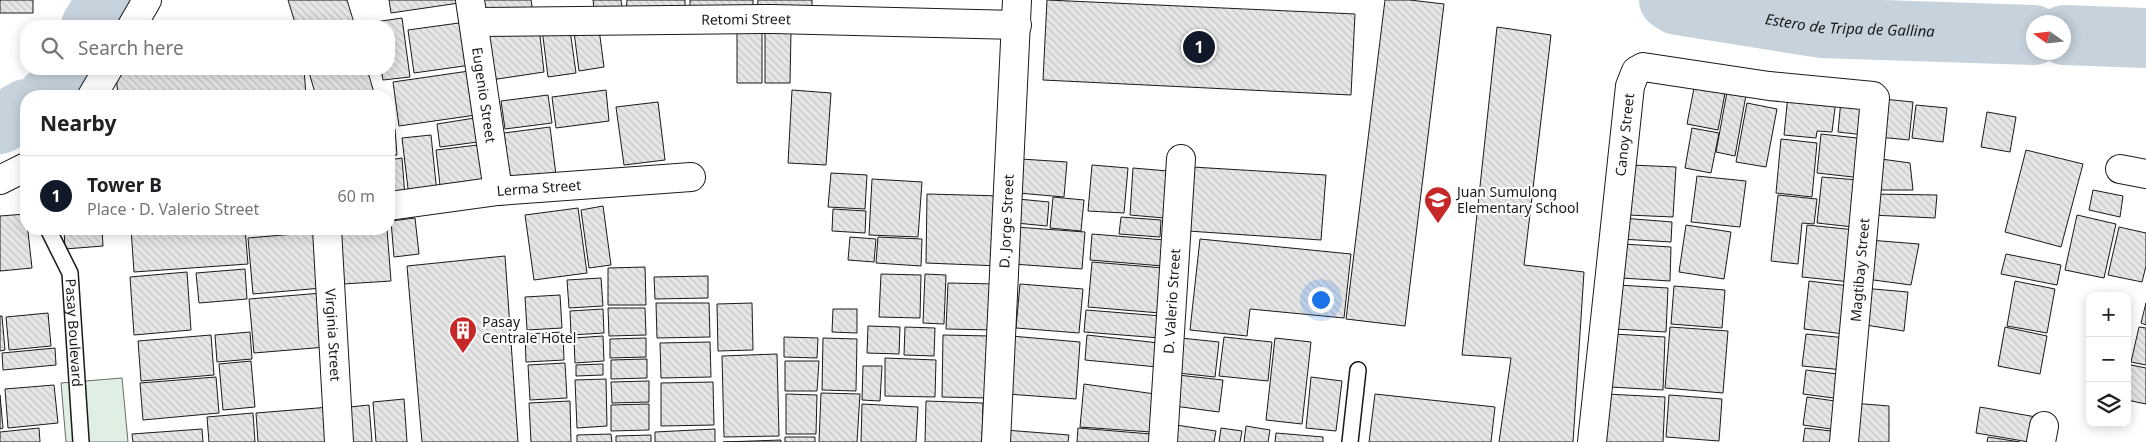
<!DOCTYPE html>
<meta charset="utf-8">
<style>
:root{--surface:#fff;--page:#f2f2f2;--text:#202124;--muted:#757577;--line:#e0e0e0;--accent:#111827}
body{margin:0;font-family:"Noto Sans",sans-serif;background:var(--page);color:var(--text)}
.controls{position:absolute;right:15px;bottom:15px;display:grid;overflow:hidden;border-radius:10px;box-shadow:0 2px 12px #0003}
.controls button{width:45px;height:45px;display:grid;place-items:center;padding:0;border:0;border-bottom:1px solid var(--line);background:var(--surface);color:var(--text);font:25px sans-serif}
.compass{position:absolute;left:2026px;top:15px;width:45px;height:45px;border-radius:50%;background:var(--surface);box-shadow:0 2px 12px #0003;rotate:284deg}
.you{position:absolute;left:1320px;top:299px;width:18px;height:18px;margin:-12px;border:4px solid #fff;border-radius:50%;background:#1a73e8;box-shadow:0 0 0 8px #1a73e833}
.badge{display:grid;place-items:center;width:32px;height:32px;border-radius:50%;background:var(--accent);color:#fff;font-size:16px;font-weight:700}
.pin{position:absolute;translate:-50% -50%;border:2px solid #fff;box-shadow:0 1px 5px #0006}
.list{margin:0;padding:0;list-style:none}
h2{display:flex;justify-content:space-between;align-items:center;height:65px;margin:0;padding:0 20px;font-size:21px}
h2 small{font-size:16px;font-weight:400;color:var(--muted)}
.list li{display:grid;grid-template-columns:32px 1fr auto;gap:15px;align-items:center;box-sizing:border-box;height:80px;padding:0 20px;border-top:1px solid var(--line)}
.list b{display:block;font-size:19px;white-space:nowrap}
.list p{margin:0;font-size:16px;white-space:nowrap;color:var(--muted)}
.list em{font-size:16px;font-style:normal;color:var(--muted)}
.icon{flex:none;width:28px;height:28px;fill:none;stroke:currentColor;stroke-width:2;stroke-linecap:round;stroke-linejoin:round}
.map{position:relative;flex:none;width:2146px;height:442px;overflow:hidden}
.search{position:absolute;background:var(--surface);box-shadow:0 2px 12px #0003;left:20px;top:20px;width:375px;height:55px;display:flex;align-items:center;gap:12px;box-sizing:border-box;padding:0 18px;border-radius:20px;color:var(--muted);font-size:19px}
.panel{position:absolute;background:var(--surface);box-shadow:0 2px 12px #0003;left:20px;top:90px;width:375px;height:145px;border-radius:20px}
.map>svg:first-child{display:block}
</style>
<div class="map">
<svg width="2146" height="442" viewBox="0 0 2146 442">
<defs>
<pattern id="building-back-hatch" width="6" height="6" patternUnits="userSpaceOnUse" patternTransform="scale(1.25)"><rect width="6" height="6" fill="#e6e6e6"/><path d="M-1 5l2 2M0 0l6 6M5-1l2 2" fill="none" stroke="#c5c5c5"/></pattern>
</defs>
<rect width="100%" height="100%" fill="#fff"/>
<!-- garden -->
<path fill="#e0efe3" stroke="#6a6a6a" d="M122 378 128 442H66L61 383Z"/>
<g fill="none" stroke-linecap="round" stroke-linejoin="round">
<!-- river -->
<g stroke="#c6d2dc" stroke-width="60">
<path id="s1" d="M1669 0 1677 5 1821 28 2034 35"/>
<path d="M91 26 107 0"/>
<path d="M2064 35 2146 38"/>
<path d="M48 96 52 94 67 69"/>
<path d="M0 124 26 109"/>
</g>
</g>
<!-- building -->
<path fill="url(#building-back-hatch)" stroke="#1a1a1a" d="M0 0H33V13H0Z
M288 0H347L355 26H296Z
M389 0H459V3L391 13Z
M479 0H531L533 12 482 13Z
M593 0H621L623 13 595 17Z
M627 0H685V12H626Z
M690 0H753V11H690Z
M758 0H812V12L757 13Z
M1047 0 1355 14 1351 95 1043 80Z
M1385 0H1410L1444 4 1405 326 1346 319Z
M402 18 410 77 383 80 381 69H389V26H375V22Z
M466 22 471 65 414 73 408 30Z
M539 27 544 72 491 80 484 28Z
M1497 27 1551 35 1524 265 1584 272 1573 442H1499L1511 358 1462 355Z
M737 28H762V83H737Z
M542 29 570 30 576 73 548 77Z
M599 29 604 67 579 71 574 32Z
M791 31 790 83H765V32Z
M194 69H304L306 96H118L116 74Z
M308 69H367L375 96H316Z
M469 71 476 115 399 126 393 82Z
M1695 83 1726 88 1718 130 1687 124Z
M606 90 609 121 556 128 552 97Z
M792 90 831 93 826 165 788 163Z
M1727 92 1746 95 1735 156 1716 152Z
M548 95 552 123 505 129 501 101Z
M1788 95 1836 100 1832 132 1817 131 1816 138 1784 135Z
M1883 99 1913 102 1909 140 1879 137Z
M1841 100 1869 104 1865 135 1838 132Z
M658 102 665 160 624 165 616 107Z
M1747 103 1777 109 1766 167 1736 162Z
M1916 105 1947 108 1943 142 1912 138Z
M1987 112 2016 117 2010 152 1981 147Z
M481 117 485 141 440 147 437 124Z
M550 127 557 183 511 189 504 133Z
M1692 128 1719 133 1711 173 1685 168Z
M395 129 397 155 389 156V130Z
M1821 134 1866 139 1862 178 1817 173Z
M431 135 437 193 409 197 402 138Z
M1781 139 1817 143 1812 197 1776 193Z
M486 144 491 188 441 194 436 150Z
M2026 150 2083 164 2061 247 2005 232Z
M402 158 405 197 389 198V160Z
M1874 158 1910 163 1913 190H1874Z
M1021 159 1067 162 1064 197 1018 193Z
M1092 165 1128 168 1124 213 1088 211Z
M1631 165 1676 167 1673 217 1628 215Z
M1192 167 1326 175 1321 240 1188 231Z
M1133 168 1168 171 1164 218 1130 215Z
M831 173 867 175 865 209 828 207Z
M1697 176 1746 181 1740 227 1691 222Z
M1822 177 1858 180 1853 227 1817 223Z
M872 179 922 182 918 237 869 235Z
M2093 190 2123 196 2120 217 2089 210Z
M927 194 1003 196 1000 266 926 263Z
M1871 194 1937 195 1935 218 1871 215Z
M1778 195 1817 199 1814 224 1802 223 1798 264 1771 261Z
M1053 197 1084 200 1081 231 1050 228Z
M1018 199 1049 202 1047 226 1016 223Z
M603 206 611 265 589 268 581 210Z
M578 208 587 273 534 280 525 215Z
M833 209 866 211 865 233 832 231Z
M26 214 32 268 0 271V216Z
M2077 215 2116 224 2104 278 2065 270Z
M1121 217 1161 220 1160 237 1119 234Z
M415 218 419 254 394 257 391 221Z
M1622 218 1672 222 1671 242 1620 239Z
M1686 225 1731 232 1724 279 1679 272Z
M1807 225 1856 230 1851 282 1802 277Z
M1016 227 1085 232 1082 269 1013 264Z
M2119 227 2146 233V266L2142 282 2108 275Z
M64 229H102L103 246 65 249Z
M131 229H245L248 264 134 272Z
M253 229H304L253 233Z
M339 229H387L391 281 343 284Z
M318 232 322 288 253 294 248 238Z
M1092 234 1165 240 1163 266 1090 260Z
M850 237 876 239 874 262 848 260Z
M878 237 922 239 921 266 876 263Z
M1200 239 1351 254 1344 318 1250 309 1247 336 1190 330Z
M1869 240 1919 244 1911 285 1866 279Z
M1623 244 1671 247 1670 281 1621 278Z
M2006 254 2061 265 2057 285 2001 274Z
M505 256 518 442H422L407 266Z
M1092 262 1164 268 1160 313 1088 307Z
M645 267 646 305H608V268Z
M245 269 247 299 199 303 196 273Z
M187 272 191 330 134 335 130 277Z
M881 274 921 275 920 318 879 317Z
M925 274 946 275 944 324 923 323Z
M708 276V298L655 299 654 277Z
M601 278 603 306 569 308 567 280Z
M1809 281 1849 286 1844 334 1804 329Z
M2015 281 2055 289 2047 333 2007 326Z
M948 283 997 284 995 330 946 329Z
M1020 284 1083 289 1079 333 1016 328Z
M1618 285 1668 288 1666 332 1615 329Z
M1674 286 1725 290 1722 328 1671 324Z
M1862 288 1908 292 1904 331 1859 324Z
M322 293 326 347 254 353 249 299Z
M560 295 562 328 527 330 525 297Z
M656 303H709L710 337 657 338Z
M752 303 753 350 718 351 717 304Z
M2146 303V325L2141 323Z
M608 308H645L646 335 609 336Z
M603 309 604 333 571 335 570 311Z
M833 309H857V333L832 332Z
M1086 310 1162 316 1160 338 1084 332Z
M48 313 51 346 9 350 6 317Z
M0 316H2L5 350 0 351Z
M868 326 900 327 899 354 867 353Z
M905 327 935 328 934 356 904 355Z
M1670 327 1728 331 1723 393 1665 388Z
M2005 327 2047 336 2040 374 1998 366Z
M2139 327 2146 328V365L2131 362Z
M250 332 252 359 217 362 215 335Z
M563 332 564 360 526 362 525 334Z
M1613 334 1665 337 1663 390 1610 387Z
M1806 334 1847 338 1844 370 1802 366Z
M211 335 214 375 141 381 138 341Z
M943 335 989 336 987 398 942 397Z
M1087 335 1159 343 1157 367 1085 360Z
M603 336 604 361 575 363 574 338Z
M1011 336 1080 342 1076 399 1007 394Z
M784 337 818 338 817 358 784 357Z
M1224 337 1272 342 1268 381 1219 376Z
M646 338V357L610 358V339Z
M823 338 857 339 856 391 822 390Z
M1181 338 1219 342 1215 377 1178 373Z
M1275 338 1311 342 1302 424 1266 420Z
M710 342 711 377 661 378 660 343Z
M55 348 56 365 3 370 2 353Z
M777 354 779 436 724 437 722 356Z
M885 358 936 360 935 397 885 396Z
M647 359V378L611 379V360Z
M251 361 255 407 223 410 219 364Z
M785 361H819L817 391H785Z
M565 363 567 398 530 400 528 365Z
M603 364V375L576 376V365Z
M2131 365 2146 368V404L2127 400V381Z
M863 366H882L880 401 862 400Z
M1806 370 1845 375 1841 399 1803 394Z
M1178 375 1223 380 1219 412 1174 406Z
M216 377 219 413 143 420 140 383Z
M1311 377 1342 381 1336 431 1306 428Z
M606 379 607 426 577 428 575 380Z
M649 381V402L612 403 611 382Z
M713 382 714 425 661 426V383Z
M1084 384 1155 394 1151 432 1080 427Z
M54 385 58 423 8 428 5 389Z
M821 393 860 394 857 442H819Z
M786 394 817 395 816 434H786Z
M1375 394 1495 407 1491 442H1369Z
M1606 394 1665 397 1663 442H1603Z
M0 395 3 428 0 429Z
M1669 395 1722 399 1719 441 1666 437Z
M1807 397 1842 402 1838 430 1803 425Z
M404 399 407 442H376L373 402Z
M570 401 571 442H531L529 403Z
M926 401 983 403 982 442H925Z
M1852 403 1889 406V442H1849Z
M649 404V430L611 431V405Z
M862 404 918 407 916 442H861Z
M369 405 372 442H352L350 407Z
M330 407 333 442H258L256 413Z
M1980 407 2036 417 2029 442 1976 433Z
M253 413 255 442H209L207 417Z
M1176 425 1216 431 1214 442H1173Z
M1246 426 1270 430 1268 442H1244Z
M39 428 40 442H0V432Z
M1078 428 1151 434 1150 442H1077Z
M1221 428 1242 431 1240 442H1219Z
M1805 428 1840 432 1839 442H1803Z
M202 429 203 442H133L132 434Z
M715 429V442H655V432Z
M1005 430 1069 435 1068 442H1004Z
M1276 433 1323 437V442H1275Z
M611 434 612 442H577V435Z
M651 435V442H616V436Z
M785 437H815V442H785Z
M1988 437 2020 442H1987Z
M781 440V442H723Z"/>
<g fill="none" stroke-linecap="round" stroke-linejoin="round">
<!-- lane casing -->
<g stroke="#1a1a1a" stroke-width="18">
<g id="lane">
<path id="s2" d="M48 229 70 273 81 442"/>
<path d="M1350 442 1358 370"/>
</g>
</g>
<!-- street casing -->
<g stroke="#1a1a1a" stroke-width="30">
<g id="street">
<path id="s3" d="M470 0 498 191"/>
<path id="s4" d="M475 22 773 19 1017 25"/>
<path d="M132 26 147 0"/>
<path d="M92 96 108 69"/>
<path d="M2120 169 2146 174"/>
<path d="M0 180 26 167"/>
<path id="s5" d="M389 206 498 191 691 177"/>
<path id="s6" d="M327 229 339 442"/>
<path id="s7" d="M996 442 1017 0"/>
<path id="s8" d="M1163 442 1181 159"/>
<path id="s9" d="M1592 442 1630 86 1636 71 1643 67 1769 86 1873 96 1875 98 1844 442"/>
<path d="M2041 442 2044 426"/>
</g>
</g>
<!-- lane -->
<use href="#lane" stroke="#fff" stroke-width="15"/>
<!-- street -->
<use href="#street" stroke="#fff" stroke-width="28"/>
</g>
<!-- icons -->
<defs>
<g id="school-pin" transform="scale(1.4375)"><path d="M0 17L-7.5 6A9.5 9.5 0 1 1 7.5 6Z" fill="#c62828" stroke="#fff"/><path d="M0-5L7-2L0 1L-7-2ZM-4 1L0 2.5L4 1V4Q0 6-4 4Z" fill="#fff"/></g>
<g id="building-pin" transform="scale(1.4375)"><path d="M0 17L-7.5 6A9.5 9.5 0 1 1 7.5 6Z" fill="#c62828" stroke="#fff"/><path d="M-4-6H4V6H1V3H-1V6H-4ZM-2.5-4.3h1.7v1.8h-1.7ZM.8-4.3h1.7v1.8H.8ZM-2.5-1h1.7V.8h-1.7ZM.8-1h1.7V.8H.8Z" fill="#fff"/></g>
</defs>
<g fill-rule="evenodd">
<use href="#school-pin" x="1438" y="200"/>
<use href="#building-pin" x="463" y="330"/>
</g>
<g text-anchor="middle" stroke-width="4" stroke-linejoin="round" paint-order="stroke">
<!-- street labels -->
<g font-size="14" fill="#1a1a1a" stroke="#fff">
<text dy="5" stroke="none"><textPath href="#s4" startOffset="271">Retomi Street</textPath></text>
<text dy="5" stroke="none"><textPath href="#s3" startOffset="96">Eugenio Street</textPath></text>
<text dy="5" stroke="none"><textPath href="#s9" startOffset="309">Canoy Street</textPath></text>
<text dy="5" stroke="none"><textPath href="#s5" startOffset="151">Lerma Street</textPath></text>
<text dy="5" stroke="none"><textPath href="#s7" startOffset="221">D. Jorge Street</textPath></text>
<text transform="translate(1860 270) rotate(-85)" y="5">Magtibay Street</text>
<text dy="5" stroke="none"><textPath href="#s8" startOffset="141">D. Valerio Street</textPath></text>
<text dy="5" stroke="none"><textPath href="#s2" startOffset="109">Pasay Boulevard</textPath></text>
<text dy="5" stroke="none"><textPath href="#s6" startOffset="106">Virginia Street</textPath></text>
</g>
<!-- poi labels -->
<g font-size="14" fill="#1a1a1a" stroke="#fff" text-anchor="start">
<text x="1457" y="197">Juan Sumulong<tspan x="1457" dy="16">Elementary School</tspan></text>
<text x="482" y="327">Pasay<tspan x="482" dy="16">Centrale Hotel</tspan></text>
</g>
<!-- water labels -->
<g font-size="15" font-style="italic" fill="#1a1a1a" stroke="#fff">
<text dy="5" stroke="none"><textPath href="#s1" startOffset="184">Estero de Tripa de Gallina</textPath></text>
</g>
</g>
</svg>
<div class="controls">
<button>+</button>
<button>−</button>
<button><svg class="icon" aria-label="layers" viewBox="0 0 24 24"><path d="M12 4l9 5-9 5-9-5zM3 14l9 5 9-5"/></svg></button>
</div>
<svg class="compass" viewBox="-18 -18 36 36"><path d="M0-13l5 13h-10z" fill="#e53935"/><path d="M0 13l5-13h-10z" fill="#757577"/></svg>
<div class="you"></div>
<div class="pin badge" style="left:1199px;top:47px">1</div>
<div class="search"><svg class="icon" aria-label="search" viewBox="0 0 24 24"><circle cx="10" cy="10" r="6"/><path d="M15 15l6 6"/></svg>Search here</div>
<section class="panel">
<h2>Nearby<small></small></h2>
<ul class="list">
<li><span class="badge">1</span><div><b>Tower B</b><p>Place · D. Valerio Street</p></div><em>60 m</em></li>
</ul>
</section>
</div>
